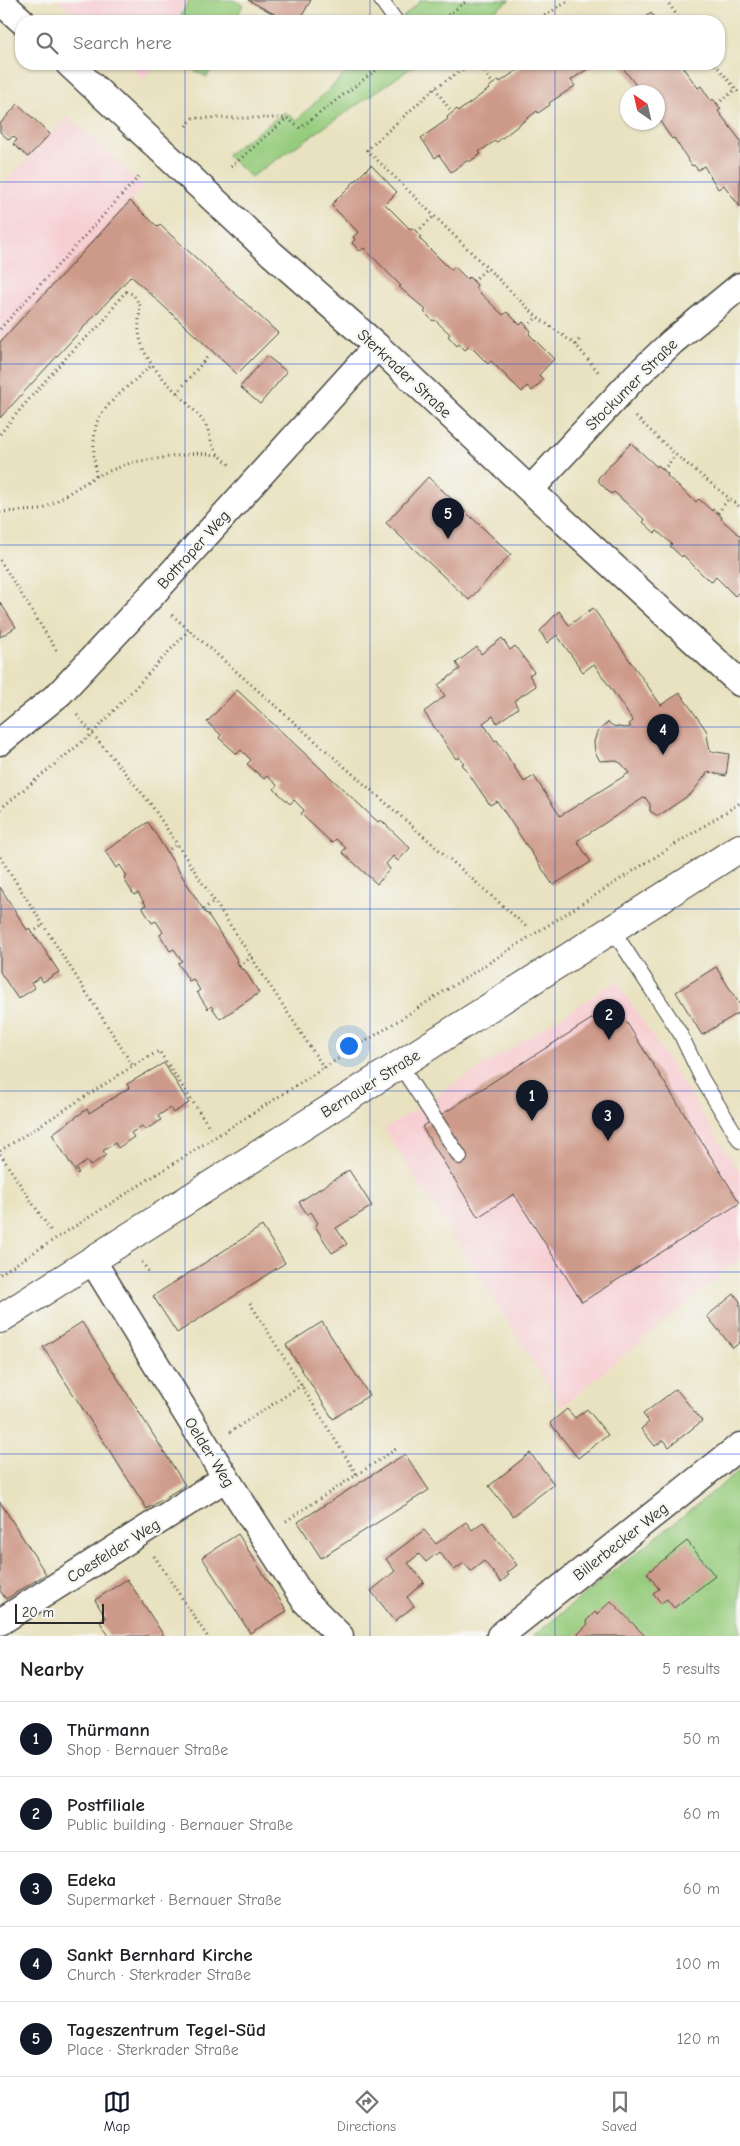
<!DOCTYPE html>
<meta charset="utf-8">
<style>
:root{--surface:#fff;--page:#f2f2f2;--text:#202124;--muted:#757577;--line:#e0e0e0;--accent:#111827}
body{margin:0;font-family:"Comic Neue",sans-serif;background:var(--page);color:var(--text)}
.compass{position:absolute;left:620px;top:85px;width:45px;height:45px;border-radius:50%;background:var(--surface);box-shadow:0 1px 4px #0004;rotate:326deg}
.scale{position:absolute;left:15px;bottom:12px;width:89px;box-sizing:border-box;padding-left:5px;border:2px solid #2b2b2b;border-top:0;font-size:14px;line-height:18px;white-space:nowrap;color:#2b2b2b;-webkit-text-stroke:4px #f6f6f2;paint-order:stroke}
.you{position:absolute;left:348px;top:1045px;width:18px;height:18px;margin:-12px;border:4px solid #fff;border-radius:50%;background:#1a73e8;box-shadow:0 0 0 8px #1a73e833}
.badge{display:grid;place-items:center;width:32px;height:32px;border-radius:50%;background:var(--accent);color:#fff;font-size:16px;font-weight:700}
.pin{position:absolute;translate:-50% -41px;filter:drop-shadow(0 1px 2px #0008)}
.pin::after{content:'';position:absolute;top:26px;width:18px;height:15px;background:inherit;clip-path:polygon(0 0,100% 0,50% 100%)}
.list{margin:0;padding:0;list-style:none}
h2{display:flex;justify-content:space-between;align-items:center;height:65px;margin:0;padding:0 20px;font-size:21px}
h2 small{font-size:16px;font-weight:400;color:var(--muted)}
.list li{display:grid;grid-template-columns:32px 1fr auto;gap:15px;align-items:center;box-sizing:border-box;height:75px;padding:0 20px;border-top:1px solid var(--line)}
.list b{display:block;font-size:19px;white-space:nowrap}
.list p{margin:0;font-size:16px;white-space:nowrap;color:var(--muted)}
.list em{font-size:16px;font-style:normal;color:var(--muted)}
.icon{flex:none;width:28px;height:28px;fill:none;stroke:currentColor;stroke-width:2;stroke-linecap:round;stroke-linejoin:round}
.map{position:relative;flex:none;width:740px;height:1636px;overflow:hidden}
.search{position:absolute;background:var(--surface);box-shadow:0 1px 4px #0004;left:15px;right:15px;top:15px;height:55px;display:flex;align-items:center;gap:12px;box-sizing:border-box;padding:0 18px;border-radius:20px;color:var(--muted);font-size:19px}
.sheet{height:440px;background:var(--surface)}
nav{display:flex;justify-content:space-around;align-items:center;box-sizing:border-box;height:70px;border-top:1px solid var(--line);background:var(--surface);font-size:14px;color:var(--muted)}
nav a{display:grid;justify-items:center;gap:2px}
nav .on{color:var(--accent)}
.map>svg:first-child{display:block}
</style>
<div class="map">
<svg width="740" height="1636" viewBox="0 0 740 1636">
<rect width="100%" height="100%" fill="#f6f6f2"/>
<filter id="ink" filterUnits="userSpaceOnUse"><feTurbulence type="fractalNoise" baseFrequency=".02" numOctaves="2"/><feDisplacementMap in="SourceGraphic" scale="10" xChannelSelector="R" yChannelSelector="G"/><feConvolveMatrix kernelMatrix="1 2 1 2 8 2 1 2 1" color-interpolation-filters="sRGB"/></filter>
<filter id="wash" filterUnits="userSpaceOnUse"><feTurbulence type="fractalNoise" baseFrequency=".0096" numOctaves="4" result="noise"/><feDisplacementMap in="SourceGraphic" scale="20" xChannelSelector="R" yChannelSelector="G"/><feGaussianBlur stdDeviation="1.12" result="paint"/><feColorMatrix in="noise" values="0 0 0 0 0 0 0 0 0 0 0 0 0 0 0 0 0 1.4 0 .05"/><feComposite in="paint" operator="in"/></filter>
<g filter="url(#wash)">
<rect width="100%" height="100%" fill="#e9e2c0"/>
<!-- built -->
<path fill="#f7cfd3" d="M57 0H187L176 21H80Z
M127 64H153L144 80Z
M67 116 144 186 0 342V188Z
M617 981 740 1173V1259L562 1407 384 1129Z"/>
<!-- green -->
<path fill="#96cc7d" stroke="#607c54" d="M189 0H234L243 5 235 21H178Z
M421 0H510L479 21H399Z
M181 64H214L207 77Z
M355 64H417L251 177 226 155 285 112 297 120Z
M740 1470V1636H533Z"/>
<g id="blocks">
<!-- building -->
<path fill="#cd9988" d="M248 0H311L299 21H287Z
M651 13 657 21H639Z
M526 64H595L571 80 575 86 549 103 550 105 538 113 537 111 497 142 495 141 479 152 481 154 469 162 468 160 451 172 439 155 435 158 421 138 448 119 447 117 457 109 459 111 489 89 488 88 493 84 499 80 500 82Z
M620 64H680L698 88 701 86 711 101 713 99 721 109 718 111 740 140V207L724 185 718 189 704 166 698 170 694 165 692 166 674 138 672 139 663 126 658 116V92H641Z
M18 104 50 134 28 157 13 144 17 140 13 136 9 140 0 132V124Z
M371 165 397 192 385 204 410 229 413 228 421 237 419 238 451 270 455 267 467 279 469 277 477 285 475 288 503 315 507 312 520 325 523 322 531 331 529 334 554 359 539 375 543 380 532 391 527 386 522 392 491 361 488 364 470 346 465 350 459 344 457 346 448 336 450 334 435 320 433 321 424 312 426 310 399 287 401 286 364 248 360 251 352 243 355 239 353 237 358 232 331 205Z
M130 201 158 227 160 225 278 333 237 374 131 276 0 418V342Z
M267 356 287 372 260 404 240 387Z
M631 443 657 467 658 465 668 474 667 476 696 502 699 499 712 511 713 509 722 517 721 519 740 536V591L735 596 716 577 712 582 708 578 707 579 683 555 682 557 670 546 672 544 657 531 655 533 643 522 645 520 614 492 611 494 599 482 598 478Z
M428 477 511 554 469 600 386 523Z
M0 602 16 627 0 637Z
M593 608 661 705 680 693 706 730 710 751 729 754 726 776 708 772 691 794 658 816 650 811V804L645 797 577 841 591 862 553 885 497 801 490 805 462 764 464 763 459 757 456 759 424 712 445 696 438 685 460 669 456 663 477 647 481 654 502 638 510 650 515 646 534 672 529 675 536 686 514 701 518 708 497 723 493 716 483 723 495 741 497 740 524 782 534 776 560 816 629 773 622 764 615 760 600 761 595 752 594 742 597 732 608 722 613 726 624 728 631 727 629 724 633 721 594 664 583 672 557 635 547 643 540 631 559 611 569 625Z
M237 690 378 822 381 820 410 848 398 861 393 856 386 864 390 869 377 884 342 852 346 848 336 839 332 843 301 814 304 810 294 800 290 804 274 789 277 785 267 776 264 779 247 764 251 760 241 750 237 754 219 738 221 735 207 722Z
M148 822 206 914 207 913 238 961 237 962 239 966 242 970 244 969 259 993 220 1019 211 1006 208 1009 197 992 200 990 193 979 189 981 178 963 182 961 174 949 170 951 160 935 163 932 156 921 152 923 142 907 146 905 138 893 134 895 124 879 127 876 120 865 116 868 105 851Z
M0 887 27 930 29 928 36 939 37 938 59 972 43 982 40 977 31 983 35 988 18 999 0 972Z
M716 967 740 1005V1012L702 1035 676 992Z
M615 1004 740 1203 582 1302 514 1194 478 1217 422 1127Z
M164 1063 189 1103 173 1113 170 1108 158 1116 161 1120 145 1130 142 1126 131 1133 134 1137 118 1148 115 1143 103 1151 106 1155 90 1166 87 1161 76 1169 79 1173 77 1174 52 1134 87 1109 89 1113 129 1088 127 1084Z
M349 1170 372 1206 336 1228 347 1244 332 1253 315 1226 318 1223 311 1212 307 1214 299 1202Z
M262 1226 285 1263 177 1333 153 1296Z
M734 1294 740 1301V1342L733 1348 707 1316Z
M82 1322 185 1485 147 1509 43 1347Z
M322 1322 369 1395 333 1419 286 1345Z
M676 1389 702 1421 669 1447 664 1440 655 1446 641 1429 649 1422 643 1414Z
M567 1409 575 1418 587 1409 608 1435 578 1458 550 1423Z
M530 1453 554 1484 513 1516 489 1486Z
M405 1454 429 1490 321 1558 298 1522Z
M0 1502 46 1574 6 1599 0 1591Z
M466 1522 472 1530 483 1522 517 1565 507 1573 509 1575 501 1582 484 1561 471 1571 464 1563 454 1570 439 1552 426 1562 419 1554 408 1563 424 1582 407 1597 414 1606 395 1621 371 1591 395 1571 386 1559 424 1530 436 1544Z
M238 1534 287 1611 250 1633 202 1557Z
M687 1541 715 1576 674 1608 667 1599 661 1603 653 1593 659 1589 647 1573Z
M127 1579 139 1597 164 1636H109L100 1622 106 1618 95 1600Z
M611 1601 645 1636H576L588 1624 586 1621 595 1612 597 1614Z"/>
</g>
</g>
<g filter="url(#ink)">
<use href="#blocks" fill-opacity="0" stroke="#484641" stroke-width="1"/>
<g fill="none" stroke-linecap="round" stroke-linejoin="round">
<!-- service casing -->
<g stroke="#484641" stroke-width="16">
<path id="service" d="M381 0 396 21
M612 929 680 1033 702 1079 740 1141
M399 1064 460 1157"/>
</g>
<!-- minor casing -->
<g stroke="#484641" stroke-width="29">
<path id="minor" d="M0 1 22 21
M69 64 272 254 377 346 530 490 740 683
M530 490 635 377 672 342 740 286
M0 742 59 694 151 596 377 346
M92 1260 226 1478 305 1601 340 1636
M0 1622 226 1478
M500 1636 740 1446"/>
</g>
<!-- secondary casing -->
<g stroke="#484641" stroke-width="30">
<path id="secondary" d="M0 1319 740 848"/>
</g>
<!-- path -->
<path stroke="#484641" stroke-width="3" stroke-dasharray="1 4" stroke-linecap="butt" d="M666 0 681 21
M440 21 468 0
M536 21 570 0
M471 64 435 88 367 150 537 317 576 345 600 374
M479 64 493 84
M715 64 740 94
M435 88 452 113
M717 104 736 89
M186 126 193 118H287L300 128 384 64
M231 167 286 119
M417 232 434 216
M473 281 487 268
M527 327 537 317
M0 329 140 175
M576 345 581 337
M177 393 208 356
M636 417 676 455 740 507
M0 434C24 404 50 375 77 346 84 339 93 333 100 325 110 315 115 302 126 292L133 294 141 307C128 361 174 384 203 421 211 431 210 447 219 455
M663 470 676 455
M96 476C94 458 92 440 97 422 103 405 138 378 152 365
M0 512 42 510 96 476 133 462 198 453 219 455 232 467
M718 513 729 498
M0 560 58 653
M172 615 528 928
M77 715 150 803 324 1068
M0 809 92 734 189 630
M166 852 177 844
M0 857 133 1066 159 1051 210 1128
M203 909 215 901
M32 933 43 925
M239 966 252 957
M0 1151 133 1066
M0 1154 51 1231
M142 1262 150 1274
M0 1274 740 803
M250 1303 357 1475
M230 1432 302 1385
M286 1521 396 1449
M154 1556 207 1636"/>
<!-- service -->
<use href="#service" stroke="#fff" stroke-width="14"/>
<!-- minor -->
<use href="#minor" stroke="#fff" stroke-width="26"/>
<!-- secondary -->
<use href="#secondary" stroke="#fff" stroke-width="28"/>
</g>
</g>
<!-- grid -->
<path fill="none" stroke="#1d4ed8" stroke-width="1" stroke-opacity="0.55" d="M185 0V21M370 0V21M555 0V21M185 64V1636M370 64V1636M555 64V1636M0 182H740M0 364H740M0 545H740M0 727H740M0 909H740M0 1091H740M0 1272H740M0 1454H740"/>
<g text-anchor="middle" stroke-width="5" stroke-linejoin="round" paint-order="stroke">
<!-- street labels -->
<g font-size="16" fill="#2b2b2b" stroke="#f6f6f2">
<text transform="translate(405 373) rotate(43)" y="6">Sterkrader Straße</text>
<text transform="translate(631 384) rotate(-45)" y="6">Stockumer Straße</text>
<text transform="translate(193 549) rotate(-48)" y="6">Bottroper Weg</text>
<text transform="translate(370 1083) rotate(-32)" y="6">Bernauer Straße</text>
<text transform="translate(210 1452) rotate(58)" y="6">Oelder Weg</text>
<text transform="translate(620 1541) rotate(-38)" y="6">Billerbecker Weg</text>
<text transform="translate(113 1550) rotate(-32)" y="6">Coesfelder Weg</text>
</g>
</g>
</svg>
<svg class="compass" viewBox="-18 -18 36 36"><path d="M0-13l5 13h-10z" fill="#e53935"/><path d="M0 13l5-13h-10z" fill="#757577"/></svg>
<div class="scale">20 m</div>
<div class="you"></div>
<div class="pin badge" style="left:532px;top:1121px">1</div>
<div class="pin badge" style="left:609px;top:1040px">2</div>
<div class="pin badge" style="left:608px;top:1141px">3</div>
<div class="pin badge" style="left:663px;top:755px">4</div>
<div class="pin badge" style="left:448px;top:539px">5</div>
<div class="search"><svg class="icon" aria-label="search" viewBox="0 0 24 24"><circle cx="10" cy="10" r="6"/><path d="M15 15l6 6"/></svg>Search here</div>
</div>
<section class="sheet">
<h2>Nearby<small>5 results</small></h2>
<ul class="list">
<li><span class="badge">1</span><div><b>Thürmann</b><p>Shop · Bernauer Straße</p></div><em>50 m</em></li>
<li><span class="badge">2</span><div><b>Postfiliale</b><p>Public building · Bernauer Straße</p></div><em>60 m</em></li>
<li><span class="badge">3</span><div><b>Edeka</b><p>Supermarket · Bernauer Straße</p></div><em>60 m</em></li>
<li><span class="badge">4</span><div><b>Sankt Bernhard Kirche</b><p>Church · Sterkrader Straße</p></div><em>100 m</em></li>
<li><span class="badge">5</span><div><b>Tageszentrum Tegel-Süd</b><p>Place · Sterkrader Straße</p></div><em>120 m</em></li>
</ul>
</section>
<nav>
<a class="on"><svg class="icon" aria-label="map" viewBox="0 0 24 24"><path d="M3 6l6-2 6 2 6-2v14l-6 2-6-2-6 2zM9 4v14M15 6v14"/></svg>Map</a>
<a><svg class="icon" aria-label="directions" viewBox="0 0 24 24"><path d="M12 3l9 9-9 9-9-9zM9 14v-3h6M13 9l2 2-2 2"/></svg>Directions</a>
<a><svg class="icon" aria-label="saved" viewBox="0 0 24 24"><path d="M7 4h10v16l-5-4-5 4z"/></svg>Saved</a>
</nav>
